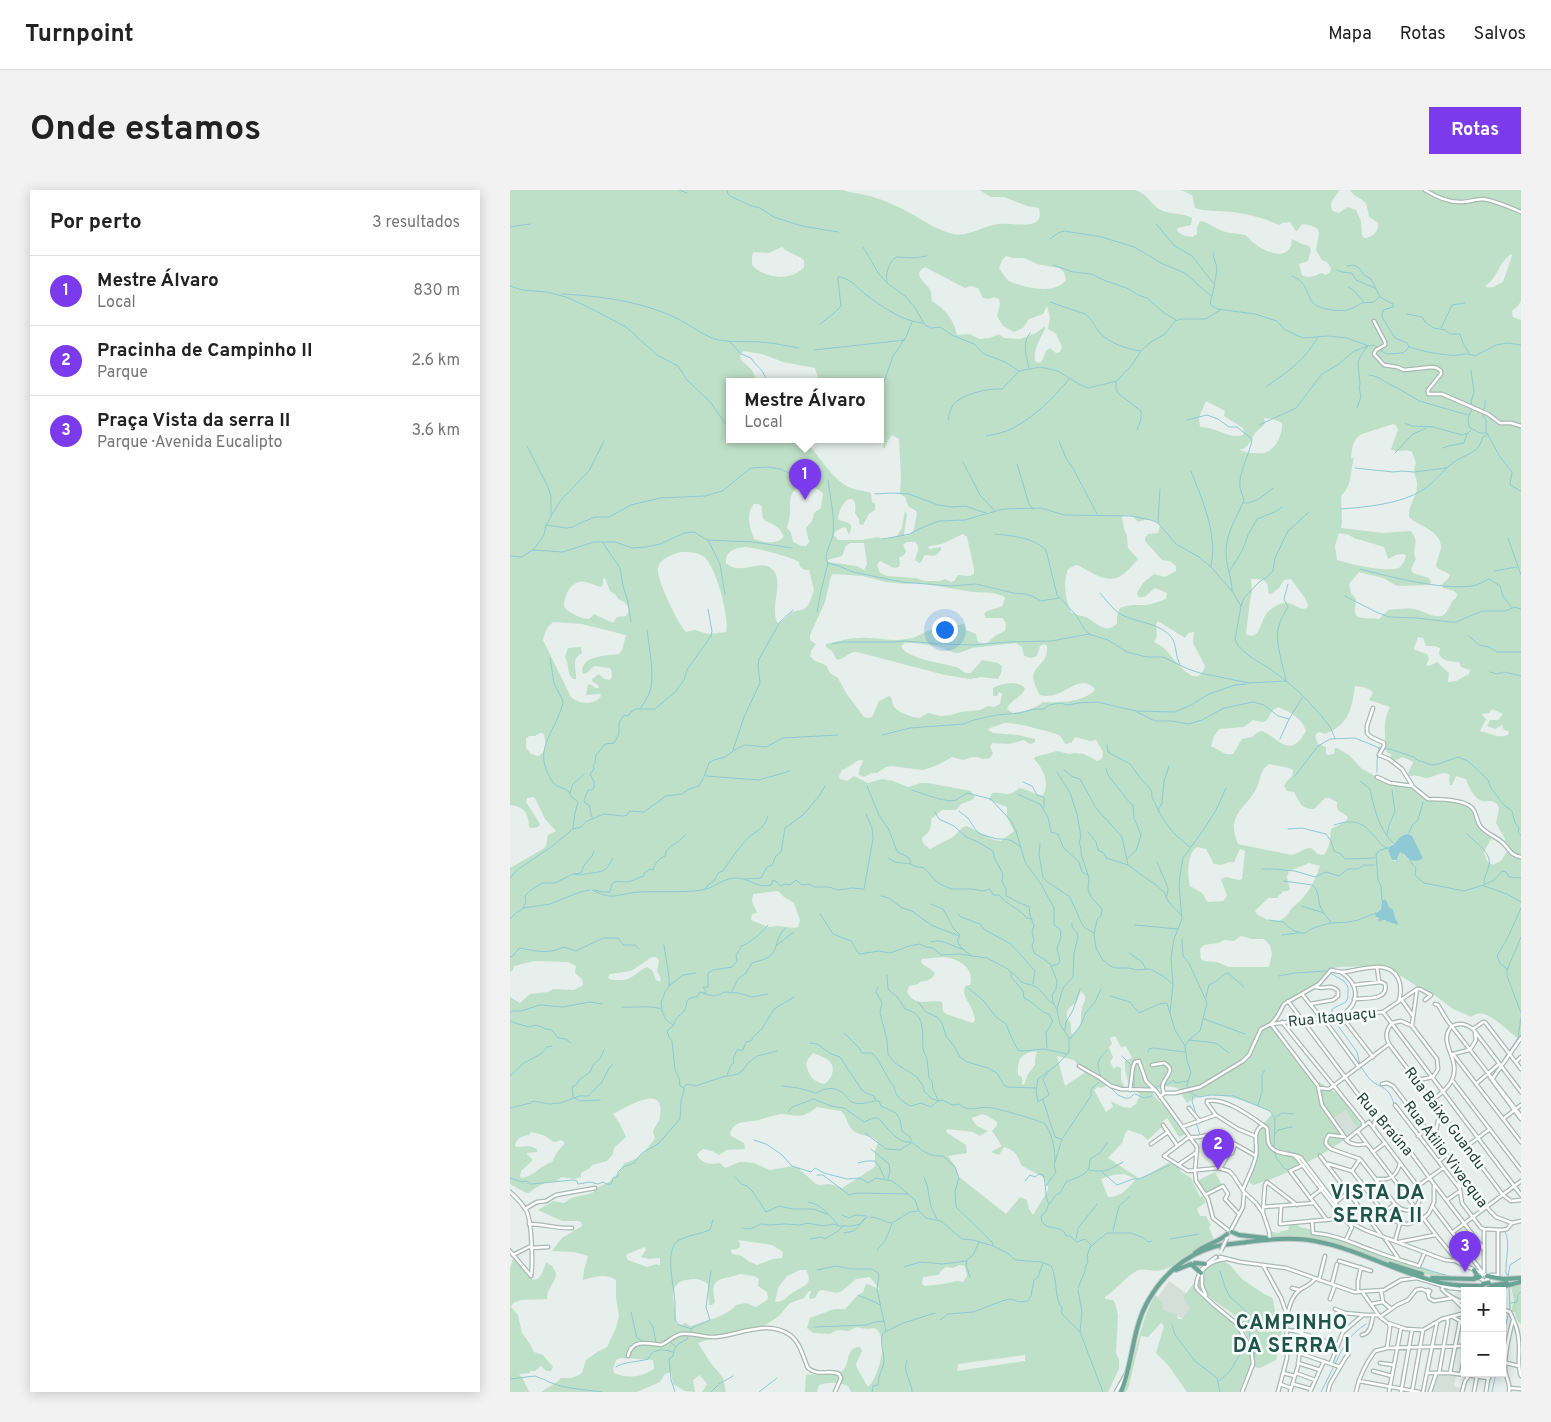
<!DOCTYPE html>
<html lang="pt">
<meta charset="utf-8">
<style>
:root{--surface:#fff;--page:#f2f2f2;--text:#222;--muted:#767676;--line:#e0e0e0;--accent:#7c3aed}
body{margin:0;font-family:Overpass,sans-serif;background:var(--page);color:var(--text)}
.controls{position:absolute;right:15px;bottom:15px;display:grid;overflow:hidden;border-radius:0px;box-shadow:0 2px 12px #0003}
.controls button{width:45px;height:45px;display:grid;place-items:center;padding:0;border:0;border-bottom:1px solid var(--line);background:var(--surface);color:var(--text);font:25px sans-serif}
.you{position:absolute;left:434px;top:439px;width:18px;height:18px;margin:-12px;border:4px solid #fff;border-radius:50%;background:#1a73e8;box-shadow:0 0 0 8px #1a73e833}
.badge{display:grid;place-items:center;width:32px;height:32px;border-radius:50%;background:var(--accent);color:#fff;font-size:16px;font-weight:700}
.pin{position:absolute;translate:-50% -41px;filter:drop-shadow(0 1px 2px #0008)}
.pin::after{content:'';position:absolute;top:26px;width:18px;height:15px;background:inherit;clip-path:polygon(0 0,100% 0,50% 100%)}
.popup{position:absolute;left:216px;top:188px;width:158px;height:65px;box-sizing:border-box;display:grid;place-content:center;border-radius:0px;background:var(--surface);filter:drop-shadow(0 1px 4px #0005);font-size:16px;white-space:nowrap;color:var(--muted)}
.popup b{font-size:19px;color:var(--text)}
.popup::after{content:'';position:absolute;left:50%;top:100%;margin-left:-10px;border:10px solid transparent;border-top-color:var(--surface)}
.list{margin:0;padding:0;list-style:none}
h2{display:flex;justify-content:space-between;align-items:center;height:65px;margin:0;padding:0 20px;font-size:21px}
h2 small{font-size:16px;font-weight:400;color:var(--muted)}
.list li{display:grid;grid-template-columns:32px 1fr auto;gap:15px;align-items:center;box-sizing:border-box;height:70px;padding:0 20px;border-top:1px solid var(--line)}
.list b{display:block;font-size:19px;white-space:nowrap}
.list p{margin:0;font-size:16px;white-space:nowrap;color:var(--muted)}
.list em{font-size:16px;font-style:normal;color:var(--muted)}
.map{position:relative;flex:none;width:1011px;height:1202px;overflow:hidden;border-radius:0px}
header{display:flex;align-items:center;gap:30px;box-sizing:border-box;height:70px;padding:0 25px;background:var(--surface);border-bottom:1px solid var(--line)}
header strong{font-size:24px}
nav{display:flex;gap:28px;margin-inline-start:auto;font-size:18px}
.intro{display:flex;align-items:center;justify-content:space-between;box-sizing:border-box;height:120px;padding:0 30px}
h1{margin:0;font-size:35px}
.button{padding:12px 22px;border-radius:0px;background:var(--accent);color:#fff;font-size:18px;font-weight:700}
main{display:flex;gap:30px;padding:0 30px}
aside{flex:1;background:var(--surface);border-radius:0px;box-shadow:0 2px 12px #0003}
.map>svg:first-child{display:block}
</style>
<header>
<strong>Turnpoint</strong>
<nav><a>Mapa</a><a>Rotas</a><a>Salvos</a></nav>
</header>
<div class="intro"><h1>Onde estamos</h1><a class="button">Rotas</a></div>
<main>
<aside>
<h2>Por perto<small>3 resultados</small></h2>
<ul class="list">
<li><span class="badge">1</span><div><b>Mestre Álvaro</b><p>Local</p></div><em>830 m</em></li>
<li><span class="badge">2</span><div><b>Pracinha de Campinho II</b><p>Parque</p></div><em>2.6 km</em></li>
<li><span class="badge">3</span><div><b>Praça Vista da serra II</b><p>Parque · Avenida Eucalipto</p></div><em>3.6 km</em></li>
</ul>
</aside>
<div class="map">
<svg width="1011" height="1202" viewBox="0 0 1011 1202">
<rect width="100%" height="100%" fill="#e6efeb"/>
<!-- built -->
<path fill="#d4dfda" d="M835 920 848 939 837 947 823 928Z
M659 1091 677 1104 681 1116 675 1129 641 1117Z
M926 1184 946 1185 944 1196 951 1198 949 1202H920Z"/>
<!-- green -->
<path fill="#bfe0c8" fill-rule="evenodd" d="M0 0H333C340 3 348 3 355 5 365 7 375 11 384 15 404 23 422 39 443 44 458 47 473 36 488 34 497 33 519 37 526 32 531 29 530 23 529 18L517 16 494 7H481L469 0H625C640 5 639 14 651 20 661 25 672 22 682 28L681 35 668 38 667 40C669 45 677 46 682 47L687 44V38L690 31C700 32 706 40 716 42 722 44 729 43 735 45 739 47 740 51 744 53 756 63 781 73 782 49L792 54 799 56 801 60 798 71 789 74 792 85C798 89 805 86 811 83L816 85 820 82 821 78 817 72 812 70 806 60C808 44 816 37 792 34L787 41 785 40 780 32 772 33 769 35C750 26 730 22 709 21 701 21 694 21 685 18L682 5 671 0H829C826 8 817 12 823 21L829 23 838 17 846 20 851 31 852 45 854 48C863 48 869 41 868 33L864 30 859 27C858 23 858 18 856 14 852 7 844 8 840 0H1011V111L1008 116 1002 121 1003 127 1011 130V848L1009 849C998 842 974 814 962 827L943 819 923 804 908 797 885 782 868 776 828 777 822 779 814 790 776 814 771 823 765 830 766 838 769 844 804 889 831 906 852 936 850 938H847L835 920 824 928 837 948C812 966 773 987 743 995L739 992 744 975 749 938 761 925 762 922C736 912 702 895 677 913L668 898C659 895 650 896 643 903 645 910 652 912 657 917 665 925 670 934 676 944L669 947 657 928 651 933 653 936 638 950 632 945 618 940 615 944 612 953 598 968 630 989 658 973 663 972 669 976 670 981 681 988 690 1007 692 1006 696 1012 687 1019 690 1026H696L701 1035 699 1037 704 1050C687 1060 671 1074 652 1080 643 1083 633 1076 625 1082 614 1088 606 1100 595 1107V1109L603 1110 605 1113 608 1125 606 1163 609 1170V1179L598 1202H341L338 1196C329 1192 318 1192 309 1195L307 1202H295L296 1185C305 1184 326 1186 332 1181 341 1175 334 1158 350 1157L352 1161 346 1174 348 1180 358 1197C369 1187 379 1149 366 1139 363 1137 362 1139 359 1139 355 1139 351 1138 347 1137L338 1141 327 1140 320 1144 303 1143 297 1138 300 1128 324 1119H335L346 1107 353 1102 356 1094 360 1095 370 1100 360 1087 346 1089 332 1101 327 1103 313 1100 309 1101 305 1108 301 1109 299 1107 301 1101H299L294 1108 280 1113 269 1126 254 1136 205 1147 188 1153 200 1172 213 1188 216 1202H192L197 1194 190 1185 183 1190 185 1202 175 1201 163 1194 161 1182 155 1184 150 1192 127 1202H31L47 1192 51 1188H61L69 1185 72 1183 76 1170 87 1162 97 1157 106 1138 109 1126 106 1108V1090C95 1083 86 1087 73 1090L74 1080 78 1066 64 1062 42 1061 52 1048 72 1036 71 1032 68 1031H52L28 1020 43 1011 54 1013 61 1008 82 1003 87 998 99 992 111 980 114 973C129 970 137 960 145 948 144 945 143 944 143 941 144 937 148 934 149 930 153 916 150 904 133 910 122 913 113 919 103 924L110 934 116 947 104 958 103 964 97 971 82 975 80 978 71 983V987L64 989 52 987 46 991 35 993 27 997 19 1003H16L0 994V807L10 813 20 804 38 802 43 799 64 800 73 795C73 789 70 787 65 783L66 776 58 772 24 771 4 776 3 780 0 782V678L33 659 36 656 38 645 46 641 35 629 25 608 23 607 17 608 16 612 30 634 28 637 22 638 19 637C19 624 14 616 0 615ZM272 57C279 64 287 64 294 70V77C280 92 256 89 242 75V66L243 62 259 63ZM1001 64 1002 66 993 92C986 95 982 100 975 96 988 88 988 73 1001 64ZM496 66 503 68H514L527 74 549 78 554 82 556 90C547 103 523 99 510 95 507 94 502 93 499 91 495 88 492 82 489 78L492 70ZM415 77 455 98 461 96 468 98 473 108 479 109 484 107 489 109 490 114 487 126 493 136 504 142 513 138 519 129 533 124 537 116 540 127 538 139 546 144 552 157 550 162 546 163 540 158 536 161 532 171 529 173 525 171C523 160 530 149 535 139V136L526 143 510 149 494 148 489 144 480 148 469 149 460 144 447 145C444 130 435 119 422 111 421 107 422 102 419 98 414 91 402 84 415 77ZM233 161 252 164 273 172 305 178 309 191H370V239L372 240 373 258H375L378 250 382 245 389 249 391 288 390 304 395 307 398 316 406 321 407 324C404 332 407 343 396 346L394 344 397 325 395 321 392 338 387 346 376 349 367 347 352 350H328L324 345 326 341 334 337 336 338 339 345C345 330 337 334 328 329 329 311 348 297 345 323L349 329V334L353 335 359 324 365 320V313L362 312 361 303C353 300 342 300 335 295 318 284 308 264 294 249H220V191H247L242 180 231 170 230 166ZM696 211 715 221 714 226 733 238 734 242 733 245C719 250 705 236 690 237L689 227ZM754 228 763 229 772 233C773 242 767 258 757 262 754 264 749 263 745 263 739 263 734 263 729 259H733L738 255 745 243 754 235 755 232ZM883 234 886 235 888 240 881 259C887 264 895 258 902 262L906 273C901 284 908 287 907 296 907 307 898 315 899 327 908 336 930 340 931 356 931 362 927 369 926 376 929 381 936 381 940 385L938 389 932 394 933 398 944 401 947 404 946 408C939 412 940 421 932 426 920 427 918 423 908 420 898 417 887 419 878 420L869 429C860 426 843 433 845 418 845 415 846 412 846 409L841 403 839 394 849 382 873 388 887 396 920 395 921 392 919 388 903 383 901 379 906 369C900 358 912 353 900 341L873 343 831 338 832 332 831 306C843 294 840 282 844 267L841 269C842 259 842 249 852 244ZM287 298H306L313 303 311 318 304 323 302 331 296 338 299 352 296 356H292L283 352 281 343 277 338C277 335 279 333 279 330 282 319 276 306 287 298ZM244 314H249L252 317C251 334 256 329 267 337 271 339 271 343 274 346 267 356 254 352 244 349 240 338 235 324 244 314ZM614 325C620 324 624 327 628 332L638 329 648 332 650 335 648 343 638 344 635 348V351L652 370 660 371 666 376V381L655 387 644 384 633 393 627 403 628 407C636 409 639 402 645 398L657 403 656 409C650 411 642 414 636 415 626 415 619 414 610 418L607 426V433C596 446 586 432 576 427 570 425 566 426 561 422 555 408 553 393 558 379L566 375C573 377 577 381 584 384 605 395 614 386 628 369L618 358 617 345 614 339 612 327ZM829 343 839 345 844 348 874 357 878 369 886 365 894 364 896 366 894 372 889 378C872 382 844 375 827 370L825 356ZM453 344 457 347 464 379V384L459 386 448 385 444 391 441 392 435 389 429 391H416L406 388 377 386 370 383 367 375 370 371 384 378 389 377 390 374 389 368 395 364 396 361 393 355 397 352H405C412 358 406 363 405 370L409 373 411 372 414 366 417 365C425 367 427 365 431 360V357L420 359 418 357 420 356 432 354ZM340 353H354L357 374 354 380 347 376 318 372V370L332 366 336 356ZM235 357C243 357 285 368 289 372L290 377 295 380H299L304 400 299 414 294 419 282 422 270 433 267 432C260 416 274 391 263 380 251 367 231 387 216 373 215 361 225 358 235 357ZM170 362C177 362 187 362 193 366 205 373 220 428 216 442L198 444 185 440 176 442C168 434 146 389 148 378 150 368 162 365 170 362ZM323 384 353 386 376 392 396 394 409 393 463 402 483 403 493 406 495 408 492 416C486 420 478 418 474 424L476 428H493L496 434 495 441C493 442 490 443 487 445 478 450 480 456 468 452L466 444 456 440 454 434 447 435C443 446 431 443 422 439 414 442 406 448 397 449 384 452 371 448 358 448 343 447 330 451 316 454V457L322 461 327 470C335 469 338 462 347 462L435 485 460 489 471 487 488 489 491 483 492 476 488 473 472 470 461 483H455C452 481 450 478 446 477 433 473 396 469 391 456L395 453H405L425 456 445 463H449L462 458 506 453 512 457 514 466 521 468 527 466 530 456 534 454 537 456C539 481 511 473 530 505 553 512 568 480 585 499 577 512 547 513 533 512 525 519 514 521 503 523L501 522 497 519C501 509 512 508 515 498 507 490 492 493 483 498V506H487L489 502 492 504 490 514 484 517 478 516 470 520 450 522 441 525 430 526 418 523 410 528 403 527 390 522 384 517 381 507 379 506 369 511 362 527 357 528 354 527 336 503 328 488 320 483 316 475 305 471 300 466 301 461 306 454 300 450V445L315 412 321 386ZM95 388 100 401 106 405 108 409C116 412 122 418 116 426L107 427 103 433 84 424 79 429C69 428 61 424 54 417 54 405 61 390 75 392 81 393 86 396 91 397L93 394V389ZM741 389C753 389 759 389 758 403L761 404 769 398 774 390 781 389 795 408 798 415 797 418 792 419C786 417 781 412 774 413 769 413 760 419 757 423 750 430 751 452 736 444L740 411 742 402ZM648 431 675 448 678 443 684 442 683 453 695 476C687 504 663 467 655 459 652 456 648 454 644 452L647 446 646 434ZM43 432 72 434 116 445 112 460 109 464C96 466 72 465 72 482L74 484 77 483 84 476 100 478C102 481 103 487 100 490L95 489 89 484 82 489V491L88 495 89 498H85L80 494 78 495 76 505 90 504 91 506C84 516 69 514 61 507L33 450C35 442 37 437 43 432ZM908 447 913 448 916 456H924L930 458 929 464C933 472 941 471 949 472L951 477 960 480 959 484 946 491 938 492 939 483C935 479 931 476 927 472L919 476 916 475 919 469 917 464 905 460 904 458ZM845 496C851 497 859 497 863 503L859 510 880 517C872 531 875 548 877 563L881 564V567L884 571 892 567 902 571 903 573 898 583 899 586C902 586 904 585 907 586 910 586 913 588 916 588 925 587 932 580 940 585L939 590 940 595H942L946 586 956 589C958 596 965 610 973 611 978 612 981 609 987 614L989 618 986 633 995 649 994 652 998 660 991 671 983 675 977 671 974 662 981 649 985 646 970 635 966 619 961 615 933 608 919 609 904 596 879 593 852 579 839 565 827 558H825L824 564 818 565 816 564V557L808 554 805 546 806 544 809 542 816 544C820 541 825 540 829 536 841 527 843 510 845 496ZM768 517C780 522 792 528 796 541 780 570 770 549 752 541L748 542 742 547 732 549 723 564H716L701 556 704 546 709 539 734 537 743 530C764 536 754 524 768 517ZM982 519 993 524 988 530H980L977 536 985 539 992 535 994 540 999 541 998 545C987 549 981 543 970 541L976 529 971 524 979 523ZM494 533C498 533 502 533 506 534 511 534 547 544 549 545 553 548 553 552 556 554L562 552 565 547 580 551 586 550 593 562 592 569 587 571 574 564 564 563 560 564 547 561 525 567 524 569C533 578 541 595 532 606 524 604 517 599 509 598 498 609 494 601 482 603L479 610 497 617V627L504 641 491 651 484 650 457 636 453 637 443 647 420 659C416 656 412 654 412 648 419 642 422 639 421 629L432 620H446L451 614 462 610 465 607 461 601 418 593H411L398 597 383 591 372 589 358 593 344 586 337 591 330 589 329 586 332 580C340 578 345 569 353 570 352 575 348 579 349 585L354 587 362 583H367L376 577 381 576 413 580 428 575 442 567 453 570 463 567H468L473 569 480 568 483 563 480 557 482 553 499 554 514 550 520 554 525 552V549L508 545 483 543 478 540 480 538ZM30 543H33C36 551 38 562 28 566L21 564 16 558V549L19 546H25ZM760 574 779 578 783 580 782 586 776 592 774 596 777 601 784 602C790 612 790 619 804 619L815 608H819L827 612C826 623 831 621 838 627L836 631 821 639 819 656 814 665 808 664 801 658C793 658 790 663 782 665L728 654C725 645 722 639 725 630 729 617 742 610 747 597 751 589 750 578 760 574ZM900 645 907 659 895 667 892 662H890L888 669 885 671 882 670 879 659V656ZM687 657 696 659 704 674 711 675 720 672H724L730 659 735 661 732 689 729 690 716 687 711 689 717 706 713 711 699 712 697 711 692 703 680 696C677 685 677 663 687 657ZM799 673 810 676C803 695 798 705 782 718 779 721 778 725 775 727 768 735 753 729 746 723L745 721 758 708H767L773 701H778L780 699 777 687 779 681ZM268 701 274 707 284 713 290 730 288 737 285 738 268 736 258 737 241 730 242 724 247 723 242 711 243 704ZM872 710H876C879 720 888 723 885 735 881 730 875 731 869 730V728L866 727V723L871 718ZM731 746 741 749H754L760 755 762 764 759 777H719L707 772 694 771 691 769 690 759 694 755 708 753 714 750 724 751ZM142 767H146L149 770 147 781 151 789 150 792 146 790 142 780 137 777C125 782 124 790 110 790 104 790 102 791 98 788L100 784 121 781ZM434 767C449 769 465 778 460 795L455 796C452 805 457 809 461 817 463 821 464 826 465 830L463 833 436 824 433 821 432 812C419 809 405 818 397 802L399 796 408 794 410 792C417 790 422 791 425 783L423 781 411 773 412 769ZM571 801 575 806C576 811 573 813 572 818 569 831 575 831 563 844L561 843V833C553 825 557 818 566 813ZM605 846 611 857 616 856 622 868 615 871C614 881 619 889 618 899L626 901 630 905 626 914 620 918 613 917 601 911 603 917 596 922 584 900 588 897 591 898 598 895 615 898 611 890V878L607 876 604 879 600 872 603 867 599 857 602 854 600 848ZM527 861 525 869V875L518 884 514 895 512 894V887L508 885C507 868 512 863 527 861ZM303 863C308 865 314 867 318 870 327 876 322 890 314 894 303 892 299 885 296 875L298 869ZM547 866 564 870 570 877 577 881 555 896ZM307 917 331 921C338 928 337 937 345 942 353 947 362 944 368 952L365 961V976L362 979 332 998 320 994 309 995 306 994 288 978 283 976 260 980 244 973 236 972H230L215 978 210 973C202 975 190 974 187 964L193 959 202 961 209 965 217 960 235 959 234 953 221 946 220 944C225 927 240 934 252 929 259 927 264 925 271 924 278 924 287 927 294 925 299 923 303 920 307 917ZM472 924 476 925 487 932V935L482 941 492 956 481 962 489 965 494 957C507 961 507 966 512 976L533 987 538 996V1000L523 1025 519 1019 517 1010 510 1007 496 1024 449 987 445 976 438 966 457 963 456 955 436 942 437 939 463 942 470 946 478 941 467 936 462 929 463 927H465ZM21 942C25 943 31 944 35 946 41 950 43 954 51 950L55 953 47 962 42 972C31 975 23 987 11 988L10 986 11 981 23 970 17 964V963L27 962V959L20 956 6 957 5 955C7 948 12 946 19 945ZM614 984 626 989C617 999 612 1007 598 1007L591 989 603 985ZM228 1050 262 1055 273 1062 272 1068 263 1069 247 1075 240 1072 232 1066 222 1064 221 1060 227 1059 230 1057V1054ZM135 1057 136 1060 131 1067 139 1069 150 1068V1075L146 1074 137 1077 118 1070 116 1066 117 1064ZM449 1075 455 1076 457 1086 453 1092 447 1091 433 1094 415 1096 412 1094 413 1087 428 1085 433 1079 436 1077 443 1078ZM290 1080H296C305 1096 291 1096 282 1103 275 1108 274 1112 265 1112L268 1098 277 1086ZM230 1084 244 1086 249 1089 248 1096 257 1102 258 1108 257 1110 246 1117 236 1113 226 1115C218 1126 193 1132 180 1136L176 1133 171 1135 166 1133C167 1115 154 1095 176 1090 185 1088 191 1089 198 1094L199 1115H202L205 1112C199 1086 210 1091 230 1084ZM515 1165V1171L447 1181 448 1174ZM111 1168 143 1170 144 1179C131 1187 119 1189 104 1183L103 1179 106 1170Z
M71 457 72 463C60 470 67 478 66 489H63C56 483 60 475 55 467L58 458Z
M705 982 712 995 695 1003 687 991Z
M780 1033H786L790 1037 812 1042 920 1080V1081L950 1088 949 1089 906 1083 840 1058 819 1052 762 1048V1042L769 1043 771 1041 778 1040Z
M4 1066C15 1080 26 1108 36 1072L42 1076 46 1083C46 1093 36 1099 37 1109L11 1110 3 1113 1 1117 8 1125 12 1143 20 1154 24 1162 33 1165 43 1177 41 1181H36L31 1176 25 1181H20V1183L9 1184 12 1187 19 1202H0V1078Z
M706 1071H713L720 1075 732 1089 754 1104 761 1107 763 1109 765 1122 771 1135 772 1141 766 1170 750 1178 743 1177C745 1172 746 1167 744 1162 742 1153 730 1130 723 1124 704 1109 693 1110 693 1081L700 1074Z
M689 1087C689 1111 711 1119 725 1134 731 1140 734 1147 736 1155 738 1159 741 1164 741 1169 741 1180 732 1192 729 1202H677L658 1175 646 1163 654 1136 651 1133 638 1147 631 1146 618 1199 616 1202H613C626 1170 628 1136 645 1105L652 1112 653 1120 666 1124 668 1129H672L680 1118 673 1107Z
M1011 1093V1135L1006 1128 1005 1122H1001L1004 1111 1001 1095Z"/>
<!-- water -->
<path fill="#8ec9d4" d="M898 644 902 646 913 668C901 676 897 665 890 662L887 670H882L878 659 879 657C881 655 884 655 885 653 890 648 890 645 898 644Z
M872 710H876L879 717 883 720 886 730 888 732 887 735 874 730 868 732 869 728 866 727 865 724 871 719Z"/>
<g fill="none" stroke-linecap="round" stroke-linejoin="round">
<!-- stream -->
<path stroke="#8ec9d4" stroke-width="1" d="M169 0 177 3
M217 0 218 4 222 7 242 16 250 18 264 27 292 36 328 42
M646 34 665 56 682 66 703 93
M0 37 20 34
M540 49 548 43 554 41 592 47 624 57 653 74 675 83 701 106
M353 57 369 84 377 93 395 106 405 118 415 135 421 138 430 137 442 145 464 154 474 164 495 172 509 181
M703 63C703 69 707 74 707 79 705 90 704 102 700 112L701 115 707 119 745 124 767 131 775 140 793 148 818 146 837 148 859 156 864 155 876 164 893 163 899 157
M543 75 563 82 581 84 596 91 617 98 628 105 637 108 653 122 666 130
M837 76 843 75 849 78 854 85 861 89 870 107 883 114V117L873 120 872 127 885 148 897 153 899 157C912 161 925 164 939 165 949 167 954 161 965 166L986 155 997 153 1011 155
M827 80 832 82 842 83 846 90 865 98
M782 86C799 94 794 100 803 113 807 119 831 122 837 120 843 119 847 115 852 113 856 112 860 113 864 112L869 107
M377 92C375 83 379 73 386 67L404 68 417 66
M0 96 12 100 37 102 56 107 78 117 116 137 147 165 168 176 177 190 201 213 215 233 220 238
M838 97 843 100 854 112
M52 104C90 106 129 111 164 127 178 133 190 144 205 149 220 153 236 151 251 152 264 153 277 156 289 158
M540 112 575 124C582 129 584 136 590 143 599 153 617 159 630 161
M897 124 912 127 915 132 924 138 935 140 940 144H950L953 153 959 163
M310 134 323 124 331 116 328 90V87C339 87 347 97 355 104 371 116 392 131 412 133
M931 138 942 115 955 113
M220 152 231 164 241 168C248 179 252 177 257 191
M304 160 395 150
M519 178C516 165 512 153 520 143
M961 180 964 202 961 212 962 215
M859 185C871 187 871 190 881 195 891 200 900 205 909 211L958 225
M606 192V200L609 204 631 221V229L627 240
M757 196C780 180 793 172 808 147
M370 203 383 166 396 147 402 132
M975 210V216L972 224 976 230V242
M847 218 851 207 849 198 850 195 848 172 851 165 858 156
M962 219 958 228 959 237 970 243H977L990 267 1002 282 1000 295 1011 301
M438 230C439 224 441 216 446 212 457 203 479 198 492 199L509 181 530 177 548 181 567 193 578 198 607 191 621 176 631 161 641 152 655 144 665 131 671 129H696L710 120
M677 230 697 225 708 229 719 237H727L742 249C740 265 728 281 730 298 731 302 733 306 734 310 726 329 715 344 716 366 717 378 722 389 722 400
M895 233 902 236 923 237 952 245 958 243 961 240
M749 235 786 218 812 184 829 174 844 161 858 156
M476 246C485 244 494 243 503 238 524 227 544 208 559 189
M549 251 556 268 564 280 587 324
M17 256 38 297 41 307V324
M933 258 939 256 954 253 957 244
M885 263 903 244 916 238
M453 272 470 305 484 320
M507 274 519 314 523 319
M845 278 883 282 892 281 904 282 936 278
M681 281C692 309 708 345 701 376
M365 304 382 303 399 304 428 315 442 317 455 316 476 323
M733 313C745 314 754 305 763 298
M831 319C856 317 891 314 913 300 924 293 933 280 944 272 954 265 971 262 972 248L978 244
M799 322 778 341 765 368 763 381 757 387 749 392 734 408 731 416 725 450C732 466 754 473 767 484 784 496 808 520 820 537 822 541 823 544 825 548
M648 332 650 299
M36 335 57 338 63 337 68 334 85 327H99L121 315 150 308 195 306 212 301 241 278 258 277 271 279 287 287
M485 344C502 346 523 347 536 360L547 405 566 425 575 440 581 445
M998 348 1011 385
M373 349 400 344 411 338 429 331 455 330 493 319 531 318 554 325 622 326 641 330 648 333 666 354 689 367 701 377 722 401 731 416
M198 350 210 374 215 405
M93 353 110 378 113 396 118 412 121 432
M23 360 53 362 84 352H105L122 358 136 357 150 354 174 343 184 342 197 350 243 352 282 358
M0 366 12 367 24 359 34 345 36 335 50 311 79 281 94 251
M318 373 329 376 343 382 392 392 441 396 466 394 503 403 515 404 522 406 531 411 549 408
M850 379C881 387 931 400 961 396 968 396 973 391 979 389L990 396 993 406 1002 418
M984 381 1007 377
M719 382 732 361 738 345 747 329 765 322 772 317
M590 403C597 411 603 420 612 425 628 433 651 433 662 448 667 456 665 466 670 474
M835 406 866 422 879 427 907 428 941 432H946L972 421H996L1004 417 1011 419
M307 422 311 401 318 373C312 366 322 353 323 344 325 325 320 308 318 290
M959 446 969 455 979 457 987 462H1011
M322 454 332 452H384L394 451 432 454 464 455 497 452 541 451 579 444 598 450 617 462 637 467H653L678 479 690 483 739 493
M40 468 44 493 52 509 53 513C44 546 20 560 44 594 48 598 54 597 58 601 60 603 60 606 62 607 64 609 66 610 68 612L65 623 63 638
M980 482 987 484 994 482 1011 486
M776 490C773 477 765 450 768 439 770 431 774 424 778 417L774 409 778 394
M739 493 776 491
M130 519C134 513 138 507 140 501 145 487 139 456 137 440
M627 522 645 531H662L679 534 692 530 714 518 743 512 754 515 768 526 779 529
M372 545 400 538 454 534 464 530 486 525 510 523 525 519H534L539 515 550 513 558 515 568 513 587 512 626 521 665 522 681 515 699 504 725 495 736 494
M770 549 779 529 792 508
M597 555 598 562 620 574 631 589 639 597 642 602C641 607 643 608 645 613 655 635 661 642 680 657
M873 559H880L904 567 907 570 922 575 928 574 948 567 958 571 978 590 981 598 994 615 1002 621 1005 633 1009 638 1008 642 1011 646
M223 560 234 527 250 493 248 476 249 469 270 432 283 420
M596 578C597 587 604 592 609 599 615 606 615 609 623 615L624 628 631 645 626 661 617 669
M554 580 563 587 570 589 586 618 612 647 618 675
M547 582 560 603 567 624 571 647 569 652 571 658V664L579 688 578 699 581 707 592 719 591 726 587 730 584 745 586 758 592 769 600 776 606 778H618L628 780 640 779 653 786 663 794
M867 582V572L869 558
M196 586 249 590 280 581
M785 586 808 556 820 549 845 548 872 559
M850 591 860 599C864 618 869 640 884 654
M513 592 522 596 527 605 534 607V618
M357 596 369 625 379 640 386 659 388 662 398 667 401 673
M402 600C412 603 438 614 446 610 450 608 453 605 457 603L481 609 501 631 506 641 515 672 531 694 544 718V735L550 739 551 748 547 758 550 771 548 774 542 776
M60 603 63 594 74 584
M507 604 530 614 538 627 541 642 548 644 553 657 569 672 572 682 578 685
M449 621 458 628 465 639 470 644 487 649H495L502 651 511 657
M648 621 652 613 654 591 659 576
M425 622 429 629 444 636 456 647 468 652 483 661 485 669 493 684 492 691 496 699V706C500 707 502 709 506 711 510 714 515 714 519 717L520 725 524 736 522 742 524 750 522 756 524 763 535 770 541 775
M82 627 79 615 75 613 74 610 78 600H82L84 598V592L80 584 84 579 83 576 85 573 86 565 95 554 104 553 109 544V533L114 525 118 526 122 521 126 519H145L165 502 174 490 177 480 201 446 202 441 198 419
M824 635C851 626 856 637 873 656L877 658
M778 639 792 638 816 644 821 651 824 661 831 664 835 669 865 668
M578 642 586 652 588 660 594 663 596 668 618 675 647 696 654 702 658 711 672 726
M899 643 902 635 908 630 913 612
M957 644C964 652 982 662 979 675 977 684 974 685 974 694
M877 645 879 635 885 622 882 600
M530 654 529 665 533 687 536 691 560 707 571 732 575 738 584 743
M378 668 385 672 401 674 404 676 414 678 428 693 441 699H463L472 701 480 699 483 705H489C496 715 513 720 516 728L522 729
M900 669 902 674 906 678 905 685 914 693 954 701 974 695 984 690 992 681 996 682 999 687 1011 688
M647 672 658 698 657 706
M752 679H763L785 681 805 687 816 682 829 686 838 679H848L854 675H865
M65 684C70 686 75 684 81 683 94 682 97 680 103 668
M0 688 7 680 41 657 63 639 71 637 77 631 94 624 113 626 117 625 120 621 134 622 156 606 172 604 179 599 189 596 194 587 199 573 204 570 215 567 226 559 235 555 256 557 273 548 328 545
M235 689 251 688 257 677 262 675 266 666 271 662 275 638 293 625 309 606 315 596
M774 691 802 695C810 700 807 710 811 718 813 723 817 728 821 732
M974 696 997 704 1011 712
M195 699 198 695 204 691 208 683 213 681C220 670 228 659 237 649 246 640 254 640 258 626
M82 700C88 703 97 707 104 706 113 705 122 702 131 702 152 701 172 703 192 700 204 698 214 688 225 688 238 687 247 699 261 695L263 690 267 692 270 696 275 694 280 695 286 690 292 695 299 694 305 697H319L328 700 342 698 354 699 363 649 362 638 356 624
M84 700 93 702H100L102 694 104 692C108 691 112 692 117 692 124 691 128 687 134 686V683L140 679 143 680C144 674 150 668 155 666 156 655 169 654 175 645
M371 706 379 708 392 718 402 721 421 735 449 746
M872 710 871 696 868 690 866 664 870 660 878 658
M421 714 433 719 444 739 450 745 447 751C450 757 455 762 461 765
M791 716 814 723
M13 718 16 712 15 706 21 700 32 693H45L63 684 71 683 74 675 82 666 84 661
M310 724 323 744 341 751 349 764 369 761 380 763 399 756 410 754 416 757 423 758 431 765 449 764 477 768 498 779 500 782C506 784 507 789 512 792 520 796 522 793 530 800 535 805 537 811 544 814
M448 724 451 727 470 734 475 740 501 754 525 781 523 794
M0 729 7 722 14 718 40 714 70 702 80 700
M759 730 773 732 784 741 789 742
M625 735 668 739
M772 745 789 743H795L803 738 820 733 839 732 848 730 866 723
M1011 747 997 780V786L1011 823
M672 749 673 766 679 773 697 813 690 841 680 849 675 856
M421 752C433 748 442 757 453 759
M154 755 159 787V796
M267 755 284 742
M619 763 632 772 636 779
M0 767 3 766 9 758C28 761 36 765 54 757L66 761 93 748H108L114 755H125L129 759
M997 779 990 773 987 766 998 747 1011 718
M820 783 834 791 838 797V807L836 812 822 819V826
M501 784V787L513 801 514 808C523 811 529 822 539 824L543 832 536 842 537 858
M377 785 378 799 388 808 395 819C416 824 412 841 413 858 413 862 416 865 417 869 418 875 418 882 419 888L422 891 423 899 428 910
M769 786 785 783 816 781
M368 797 366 802 372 813 370 823 377 850 378 864 385 873 407 887 413 896 414 901 421 908 428 911 432 910 443 915 449 914C459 924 470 915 482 918 489 919 532 931 535 934 542 944 544 955 545 967 545 974 543 975 546 982L536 996
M458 798 473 810 486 827 496 834 502 849 508 860 512 861 534 859 557 864
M221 803 228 789 236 783 242 773C248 771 256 770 261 765 269 757 265 746 276 738
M194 804 196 801 193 797H198V783L203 780 222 777 227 771 226 765 231 758V756C241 753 251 743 258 735
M600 806 620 812 629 823 649 814 657 813 665 840 675 856 677 871 681 882 677 895 679 902 689 907 700 905 724 906 760 921 765 928 764 958
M696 807 699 795C701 794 703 793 705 792 711 788 710 785 718 783L734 797
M408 812 416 822 427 827 432 833 436 846 444 856 450 867 457 872 478 878 487 883 494 895 497 897 526 898
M112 817C123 818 142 815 151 819
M547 819 553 798 563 787 564 763 568 747 567 743 562 737V733
M0 823 2 821H11L30 815 54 817 79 812 93 814
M660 823 663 795 661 767 664 749 672 729 669 696 670 685 673 668 694 639 706 620 716 598
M694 829 735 844
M0 830 2 832 19 837 26 835 36 839 42 840 48 848 56 849 61 853
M824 830 847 862 850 875
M163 835 156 830 152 821 151 813 155 802 160 795 173 785 186 783
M555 840 556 832 563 820 570 799
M334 843 349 858 352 863H362L368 870 381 893 384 896C385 906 392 912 401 916L411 913 421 917 428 911
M560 849 571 835 575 824 585 812 591 799
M679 850 706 853 719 863
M300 853 307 854 321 864 330 867 351 899 356 903 364 906 366 911H369L371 916 386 923 390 930 392 941 401 948V951
M999 861 1008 848 1011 827
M638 862 639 859 643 858 675 862
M612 866 622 876
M991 874 997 864
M851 877C853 880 856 884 858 887 869 900 878 893 884 914
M539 881 533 889 539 905 528 912 526 901 528 889 548 874 559 862V848L550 834 547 820 543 812 542 805 546 799 547 791 541 776
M217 885 221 875 224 873 223 869 227 860H233L236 852 241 851 244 846 252 839 264 819 284 807
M0 886 9 878 12 874 31 864 37 857 42 856
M983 886 989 876
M591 887C586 873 587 871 597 860
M597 894 608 905 615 908H620L624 904
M272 896 288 898 306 903C315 898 324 896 333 903 337 906 338 912 345 913 350 915 359 912 365 911
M174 897 177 894 186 896 212 887 228 884 233 880 238 873 247 866 267 861
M646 897 658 894 664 890 665 893 678 891
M624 898V879
M625 904 634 908 642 906
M683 906 682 911 686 924
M63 907 62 897 66 895 69 890 80 882 83 875 90 869 94 860
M65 908 70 911 90 910
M533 910 545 947 551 949
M748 915 752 902V884L755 880
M0 918 21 913 23 911 39 914 51 913 69 906H78L92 892 99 878 103 874
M278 922 282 917 304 909 321 916 334 918 354 932 363 928H368C378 937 386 954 402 952 413 961 418 967 433 966L445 977 449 988 445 1001 446 1017 482 1052 483 1055
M766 927 772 923 784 924
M686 932 690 945
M355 943 376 959 390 960 401 953
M765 944 768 940 782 937
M244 950 256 954 271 964 282 976 301 982 305 978 314 983 337 989 350 988 358 993 366 988 382 991 389 996 405 1010 409 1021 416 1028 431 1031 452 1049 463 1050 483 1056 499 1064 505 1070 532 1072 541 1076C548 1088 544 1110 552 1118V1124L570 1142
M913 953 949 1000
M361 959 379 974 380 981 378 989
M764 962 767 969 775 979 780 980
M545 972 552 949 581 906V899L592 890
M348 973 356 971H365L369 976 375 989
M794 974 808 993
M579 980C596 983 599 980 613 972
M592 982 607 995 623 989H629L660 975
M307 985H313L339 1005 347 1003 397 1004
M224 986 231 994 237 996 243 1002 256 1022 269 1016 283 1019H304L317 1024
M414 987 417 995 421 1017 427 1029
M0 988 12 992 16 991 21 994 63 990 67 991 68 994 80 992 88 994 93 992 96 994H101L103 988 108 987V982L113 977 124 973 132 963 148 954 170 929 171 911 174 901V898L170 896 169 888 165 880 162 851 159 847 157 841 164 835C165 827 169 827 174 821 179 813 173 808 187 807L190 802C198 805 207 808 214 802L228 803 242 807 258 804
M515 991 520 985 525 987 529 984 533 985C537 995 534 1006 539 1014
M949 1003 950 1012
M820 1008 834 1026
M298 1012C312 1014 319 1025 328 1035
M952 1015 961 1028
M332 1025 339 1028 345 1025 356 1026
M360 1027C368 1027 374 1032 382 1033L400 1022 408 1021
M838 1031 851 1040 871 1048 881 1059
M232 1038 240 1039 251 1034 260 1035 274 1034 291 1035 297 1033 314 1036 323 1034 330 1036H342L350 1034 354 1029 358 1027
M603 1041 609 1016 620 1006
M995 1041C1001 1053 995 1070 996 1084L998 1085
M334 1043 344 1041 355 1029
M300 1049 311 1047 315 1049 328 1041 333 1036
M566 1049 568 1038 587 1014
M660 1049 689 1044
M582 1056 575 1049 567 1052 560 1046H556C552 1032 532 1044 531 1026L536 1022 538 1016 546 1005 550 1003 556 992C562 989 576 986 579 978 580 975 579 972 580 969L590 963 597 953
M367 1060 375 1051 382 1034
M457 1071 456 1075 460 1087
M898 1074 942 1087
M394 1077 410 1072 433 1074 456 1071 463 1065 469 1052
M307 1080 326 1076 341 1079H362L368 1083 369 1085 367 1099 376 1141
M710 1081 715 1097 720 1107 738 1123 740 1149 745 1159 744 1174
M993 1087H998L1000 1075 1011 1068
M568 1098 575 1081V1077L578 1072 577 1066 580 1057 597 1043H621L634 1048 638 1052 641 1051
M568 1100 572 1122 570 1142 593 1202
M348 1105 365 1112 370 1115
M1001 1113 1007 1112 1008 1105 1011 1102
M121 1122 127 1148 134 1152
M430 1130 438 1124 463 1122 492 1111 500 1109 510 1112 518 1111 521 1106 524 1090 528 1087 533 1073
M139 1131 143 1137 146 1153
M722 1131 729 1140 734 1158
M662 1135 665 1145 685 1171 707 1188 710 1202
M304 1137 356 1135 365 1132 374 1131
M182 1139 169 1135 165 1130C165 1125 165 1120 165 1114 165 1099 153 1059 169 1050 179 1045 190 1044 200 1040L203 1030
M158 1152H160L165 1156
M992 1152 1000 1117 999 1098
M397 1170C392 1183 402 1190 402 1202
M825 1174C834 1155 838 1146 856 1134
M106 1177C111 1172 129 1172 138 1169 143 1158 152 1159 163 1162
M0 1189 25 1186 32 1189
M33 1189C50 1199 72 1199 92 1202
M709 1191 720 1181 735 1156
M209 1194 223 1186
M165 1202 161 1190 159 1169 163 1166 164 1160 168 1154 177 1149 182 1138 200 1130 196 1117 201 1080
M201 1202 208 1195
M249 1202 267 1188
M362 1202 363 1196 368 1195C368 1186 373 1179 374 1171 374 1161 369 1153 373 1143L393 1133 425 1123
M811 1202 824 1176
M982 1202 986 1183"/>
<!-- minor casing -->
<g stroke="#a8b8b2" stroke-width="5">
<path id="minor" d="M915 0C926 7 939 13 953 12 959 12 966 9 973 9 986 11 999 17 1011 22
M864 131 875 152V155L866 160 864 164 874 175 887 177 894 180 922 177 927 178 931 181V184L918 200V204H932L978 224 990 233H1001L1011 236
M863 518 857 536V543L861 547 874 553V556L869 565 879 569 892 579 902 595
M867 587 880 593 902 596 918 609C929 609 956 609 963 619 967 624 966 631 971 637 977 644 987 647 993 653 1001 661 999 664 1011 667
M867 777 869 792
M844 795 871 792 875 794C879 811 855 808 844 809
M907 799H910L921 805 915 810
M792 804 811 828
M891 809 903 826
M778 811 862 923 888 945 924 994 973 1058
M800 814 823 810 828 806V801C821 793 815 800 806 797
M925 814 928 815 937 830 1011 926
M873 822 1011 1005
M832 827C835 823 840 819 843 814 849 802 843 790 832 783
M832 827 863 867
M813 828 849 877
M772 832C799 866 826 898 853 932V936
M882 833C876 840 875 847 879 854L993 1005 1001 1011 1011 1010
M882 833 891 831 902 836 927 869 928 879 923 887 913 889H906
M761 834 873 822 907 799
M761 834 808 896 812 915 834 946
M902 835 907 799
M942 836C950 832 956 834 963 839L1011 902
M963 839 973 832H975L1011 879
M960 860 966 850 965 843
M943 864 1011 952
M943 864 959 860
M1006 872 1011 867
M642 875 654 873C667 880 655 886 653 894 652 897 653 901 654 903
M569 876 590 888 601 896 611 899 644 900
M980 887 1011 929
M983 888 1011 848
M942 890 1011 980
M872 894 877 893 883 896 980 1021 986 1027 1002 1033
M966 894 989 874
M809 898 819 899 879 854
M620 900 623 877 625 872 629 871 636 891 647 902 687 957 685 981 686 991 698 1009 703 1028 718 1040
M650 907 654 903H665L690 897 733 871 739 865 751 839 761 834 767 827 774 814 809 794 821 780C825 781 829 782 833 782 849 781 878 768 888 788 892 796 891 803 889 811
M922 910C929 905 938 899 942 890 952 868 926 853 942 836
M885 915 950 999
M679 918 689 930
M705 924 697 913V911C714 907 739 925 753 935
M993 929 1011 915
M653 935 667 955
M672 937 706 925 728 939 745 946
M864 937 866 926
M848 942 926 1045 949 1073 976 1085 978 1089 974 1091 970 1088 973 1084
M704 944 718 965
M908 946 917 939H926
M835 947 819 945 816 950V954L821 959 850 969 885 1014C898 1028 915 1016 909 998L859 932 836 950C843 956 849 955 857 954
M924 949 930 922
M641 954 658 942
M957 956 980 939
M863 962 875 953
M784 965 787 968 834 1029 842 1037 836 1050
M746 966 709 945C698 942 692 949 679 947L654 966 678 981 708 978 719 981 723 985 734 1002 746 1013 753 1023 759 1041 760 1049
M810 966 871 1045
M929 971 936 965
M815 973 842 981 878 1028 890 1033 898 1034 904 1032 914 1028 919 1023 924 1012V996
M668 975 687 962
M793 975 780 981 817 1030
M711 977 718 965 722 963 725 954
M947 980 952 1013 971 1038 974 1039 992 1040 997 1039 1002 1033 1011 1031
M842 981 850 969
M868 989C881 991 887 985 890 973
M908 996 933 978
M733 1000C737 988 744 978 746 965 748 954 741 942 753 935L757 938C758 942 757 949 759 954 764 966 783 962 791 968L836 1027 843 1034 855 1040 935 1070 945 1071 949 1073
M0 1002C6 1007 12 1014 16 1020 22 1030 23 1074 21 1086
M695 1005 713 996 718 1004 715 1009 729 1024
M800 1008 813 998
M937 1010 950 1001
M826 1012 851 992
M771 1016 770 1034 835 1028
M753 1017 804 1013
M923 1017 973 1083
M15 1019 27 1012 36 1011 46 1005 85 998
M753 1021 755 995 757 992 787 1015
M802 1031 803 1043C828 1045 841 1053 864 1061 879 1067 894 1071 909 1076L915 1062
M861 1032 885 1014
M19 1034C35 1034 47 1039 62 1038
M721 1040 733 1017 734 1002
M943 1042 1011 991
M876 1050 888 1068
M885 1051 890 1033
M889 1052 925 1045
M21 1058 38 1057
M939 1060 950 1052
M0 1061 21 1086
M3 1065 21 1056
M706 1067C694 1075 687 1082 686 1097L688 1100 704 1115 726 1133 741 1158 743 1174 732 1202
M710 1067 730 1072 776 1078 844 1102 874 1100 891 1090 907 1088 940 1098 969 1101
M829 1071 861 1081
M753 1075 771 1108 776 1122 777 1168 768 1202
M974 1082V1039
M981 1085H988V1040
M809 1090 815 1066
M822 1094 827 1074
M933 1097 932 1099C938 1106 946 1110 955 1113
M782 1098 789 1100
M871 1100 873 1112 881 1119
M918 1100 920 1101 919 1103 917 1102Z
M848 1102V1091L851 1077
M853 1103 870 1127 878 1133 896 1139 913 1140 932 1129 955 1123
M918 1103 919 1108 924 1111 942 1108
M696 1105 692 1096V1081C698 1073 706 1070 715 1069
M820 1109 825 1095
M944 1109 955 1120
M861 1114 873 1112
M825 1119 835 1123 856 1125
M992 1119 1000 1122C1005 1133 1009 1142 1009 1154 1010 1164 1007 1176 1011 1186
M777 1125C780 1115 782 1105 791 1099 797 1096 801 1094 805 1089
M870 1127 887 1115 898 1110 906 1100 911 1099 917 1101
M950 1131 955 1133
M777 1140 785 1141 827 1155
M852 1145C861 1143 861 1134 863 1126
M877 1158 880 1137 879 1134
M789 1163 830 1177
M118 1166C121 1149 138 1153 151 1155 158 1152 163 1146 171 1144 183 1142 194 1148 205 1147 229 1145 258 1129 280 1145 290 1152 293 1167 298 1178 309 1187 319 1179 329 1184L331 1188 325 1202
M992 1172 1009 1176
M788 1173 810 1180
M821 1173 833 1142 853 1125H868
M870 1173 884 1175
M863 1181 882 1186
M773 1183 785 1186
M786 1183 805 1190
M917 1183H940L979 1188
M929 1183 938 1132 937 1128
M940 1183 950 1131 943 1127
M951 1184 955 1164
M849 1191 909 1202
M770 1194 781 1198
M783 1194 801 1199
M1000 1198 1011 1199
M606 1202 616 1184
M780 1202 788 1176 792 1142
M800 1202 814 1171
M818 1202 820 1194 836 1167 838 1165
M846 1202C849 1187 856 1173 865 1161L877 1158 955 1156
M879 1202 891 1138
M891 1202 902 1140
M902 1202 913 1140
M913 1202 927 1132
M920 1202 926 1184
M952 1202 955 1191 961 1183
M964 1202 967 1186
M976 1202 979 1183
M999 1202C1001 1193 995 1187 995 1178 995 1162 999 1145 1003 1130"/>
</g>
<!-- major casing -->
<g stroke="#c2cac8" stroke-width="6">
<path id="major" d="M722 1042 729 1045 756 1048
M685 1063C695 1054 710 1052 717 1044
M685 1073 695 1074
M880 1074 912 1084
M666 1080 681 1074 691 1083
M964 1080 967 1085 964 1089
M977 1086 993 1089 1011 1088
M922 1088 963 1089 970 1087
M979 1096 997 1093
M975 1101 1011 1092
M611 1202C623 1173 622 1139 638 1111 652 1086 675 1065 703 1057 714 1054 726 1054 737 1052 759 1049 783 1047 805 1051 849 1059 888 1083 931 1093 945 1096 959 1096 973 1096"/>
</g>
<!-- minor -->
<use href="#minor" stroke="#fff" stroke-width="2.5"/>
<!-- major -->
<use href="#major" stroke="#6aa596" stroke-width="4"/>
<!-- minor-bridge casing -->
<g stroke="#a8b8b2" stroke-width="5" stroke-linecap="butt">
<path id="minor-bridge" d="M711 1061 717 1048"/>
</g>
<!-- major-bridge casing -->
<g stroke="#c2cac8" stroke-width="6" stroke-linecap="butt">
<path id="major-bridge" d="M973 1094 979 1093"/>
</g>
<!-- minor-bridge -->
<use href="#minor-bridge" stroke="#fff" stroke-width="2.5"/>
<!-- major-bridge -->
<use href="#major-bridge" stroke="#6aa596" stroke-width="4"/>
</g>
<g text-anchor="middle" stroke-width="5" stroke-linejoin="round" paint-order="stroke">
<!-- street labels -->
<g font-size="15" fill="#24423a" stroke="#f7fbf9">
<text transform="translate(822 827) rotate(-6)" y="5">Rua Itaguaçu</text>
<text transform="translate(935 928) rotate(53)" y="5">Rua Baixo Guandu</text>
<text transform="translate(875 934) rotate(49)" y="5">Rua Braúna</text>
<text transform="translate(936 964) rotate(53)" y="5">Rua Atilio Vivacqua</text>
</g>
<!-- district labels -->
<g font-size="20" font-weight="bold" letter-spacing="1" fill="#1f5548" stroke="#f7fbf9">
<text x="868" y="1009">VISTA DA<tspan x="868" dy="23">SERRA II</tspan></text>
<text x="782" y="1139">CAMPINHO<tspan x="782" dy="23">DA SERRA I</tspan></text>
</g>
</g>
</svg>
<div class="controls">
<button>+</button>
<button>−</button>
</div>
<div class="you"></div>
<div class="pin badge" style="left:295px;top:310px">1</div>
<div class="popup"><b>Mestre Álvaro</b>Local</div>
<div class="pin badge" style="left:708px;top:980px">2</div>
<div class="pin badge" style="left:955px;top:1082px">3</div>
</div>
</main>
